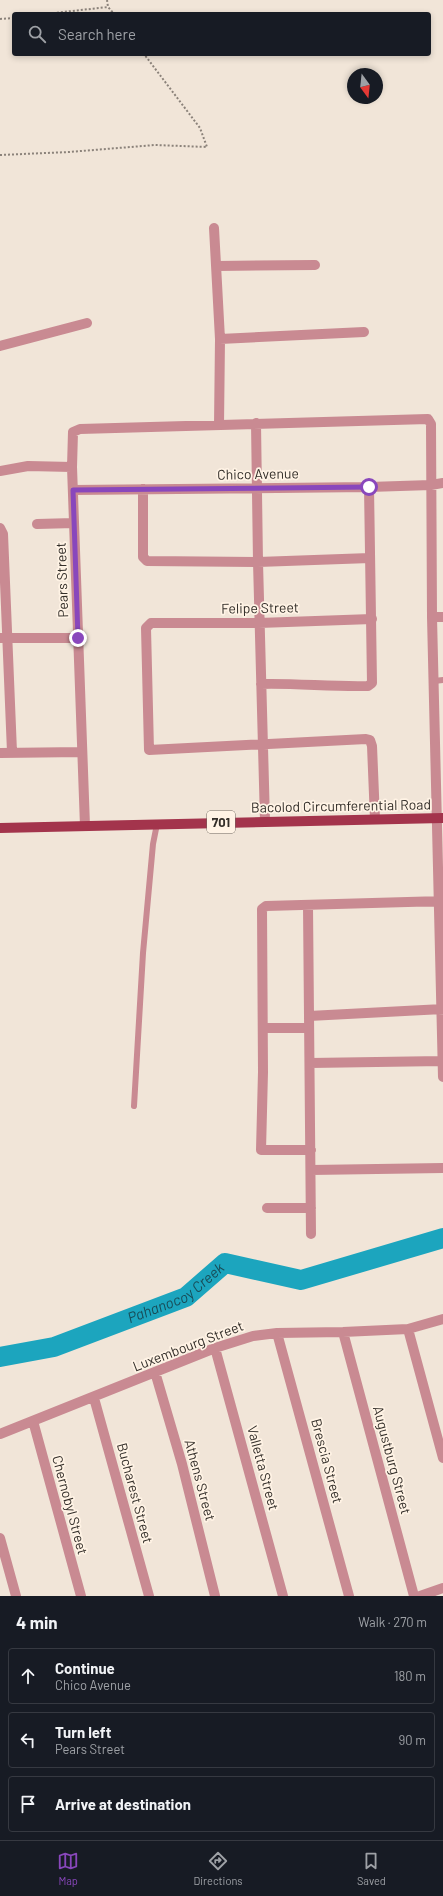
<!DOCTYPE html>
<meta charset="utf-8">
<style>
:root{--surface:#171b24;--page:#242831;--text:#f1f3f6;--muted:#9ea1a6;--line:#363941;--accent:#8947bc}
body{margin:0;font-family:Barlow,sans-serif;background:var(--page);color:var(--text)}
.compass{position:absolute;left:347px;top:68px;width:36px;height:36px;border-radius:50%;background:var(--surface);box-shadow:0 2px 6px #0003;rotate:165deg}
.stop{position:absolute;width:12px;height:12px;margin:-9px;border:3px solid #8947bc;border-radius:50%;background:#fff}
.stop.end{background:#8947bc;border-color:#fff;box-shadow:0 1px 4px #0008}
.list{margin:0;padding:0;list-style:none}
h2{display:flex;justify-content:space-between;align-items:center;height:52px;margin:0;padding:0 16px;font-size:17px}
h2 small{font-size:13px;font-weight:400;color:var(--muted)}
.list li{display:grid;grid-template-columns:26px 1fr auto;gap:12px;align-items:center;box-sizing:border-box;height:56px;margin:0 8px 8px;padding:0 8px;border:1px solid var(--line);border-radius:4px}
.list b{display:block;font-size:15px;white-space:nowrap}
.list p{margin:0;font-size:13px;white-space:nowrap;color:var(--muted)}
.list em{font-size:13px;font-style:normal;color:var(--muted)}
.icon{flex:none;width:22px;height:22px;fill:none;stroke:currentColor;stroke-width:2;stroke-linecap:round;stroke-linejoin:round}
.map{position:relative;flex:none;width:443px;height:1596px;overflow:hidden}
.search{position:absolute;background:var(--surface);box-shadow:0 2px 6px #0003;left:12px;right:12px;top:12px;height:44px;display:flex;align-items:center;gap:10px;box-sizing:border-box;padding:0 14px;border-radius:4px;color:var(--muted);font-size:15px}
.sheet{height:244px;background:var(--surface)}
nav{display:flex;justify-content:space-around;align-items:center;box-sizing:border-box;height:56px;border-top:1px solid var(--line);background:var(--surface);font-size:11px;color:var(--muted)}
nav a{display:grid;justify-items:center;gap:2px}
nav .on{color:var(--accent)}
.map>svg:first-child{display:block}
</style>
<div class="map">
<svg width="443" height="1596" viewBox="0 0 443 1596">
<rect width="100%" height="100%" fill="#f1e5d8"/>
<g fill="none" stroke-linecap="round" stroke-linejoin="round">
<!-- river -->
<path stroke="#1ca5be" stroke-width="20" id="s1" d="M0 1357 54 1347 186 1297 225 1263 301 1280 443 1238"/>
<!-- path -->
<path stroke="#8b827a" stroke-width="2" stroke-dasharray="2 2" stroke-linecap="butt" d="M107 0 108 7 114 14
M45 14 108 7
M0 19 14 18
M0 155 69 152 155 145 207 147 200 128 144 54"/>
<!-- service -->
<path stroke="#c98a92" stroke-width="6" d="M434 681 443 680
M134 1106 143 953 153 844 157 824"/>
<!-- minor -->
<path stroke="#c98a92" stroke-width="10" d="M214 228 220 339
M217 266 315 265
M0 346 87 323
M256 423 258 562 265 821
M219 425 220 339 364 332
M0 471 28 466 72 467
M143 489V557L147 561 258 562 370 558
M73 490 369 487 431 485 443 483
M37 524 74 523
M0 528 3 534 12 752
M432 617H443
M372 619 259 623H151L146 628 149 750 366 739 370 740 372 746 375 819
M0 638H78
M261 684C297 683 332 687 368 686L372 683 369 487
M0 753 82 752
M85 826 72 467 73 432 80 429 428 419 431 424 432 617 443 1077
M308 906 311 1234
M309 1016 443 1009
M263 1028H309
M310 1063 443 1061
M311 1150H261L263 1072 262 909 266 906 443 901
M311 1170 443 1168
M267 1208H311
M408 1329 443 1458
M343 1332 414 1596
M277 1333 349 1596
M215 1348 283 1596
M155 1372 182 1464 215 1596
M94 1398 149 1596
M33 1421 81 1596
M0 1434 215 1348 253 1336 277 1333 343 1332 408 1329 443 1319
M0 1538 16 1596
M420 1596 443 1588"/>
<!-- primary -->
<path stroke="#a3344c" stroke-width="10" d="M0 828 443 818"/>
</g>
<g fill="none" stroke-linecap="round" stroke-linejoin="round">
<!-- route -->
<path stroke="#8947bc" stroke-width="5" d="M78 638 73 490 369 487"/>
</g>
<g text-anchor="middle" stroke-width="3.5" stroke-linejoin="round" paint-order="stroke">
<!-- shield labels -->
<rect fill="#fff3e5" stroke="#706961" stroke-width="1" x="207" y="811" width="28" height="22" rx="3"/>
<g font-size="13" font-weight="bold" fill="#332e29">
<text x="221" y="827">701</text>
</g>
<!-- street labels -->
<g font-size="14" fill="#332e29" stroke="#fff3e5">
<text transform="translate(258 474) rotate(-1)" y="5">Chico Avenue</text>
<text transform="translate(62 580) rotate(-92)" y="5">Pears Street</text>
<text transform="translate(260 608) rotate(-1)" y="5">Felipe Street</text>
<text transform="translate(341 806) rotate(-1)" y="5">Bacolod Circumferential Road</text>
<text transform="translate(188 1346) rotate(-21)" y="5">Luxembourg Street</text>
<text transform="translate(392 1460) rotate(75)" y="5">Augustburg Street</text>
<text transform="translate(327 1461) rotate(75)" y="5">Brescia Street</text>
<text transform="translate(263 1468) rotate(75)" y="5">Valletta Street</text>
<text transform="translate(200 1480) rotate(75)" y="5">Athens Street</text>
<text transform="translate(135 1493) rotate(75)" y="5">Bucharest Street</text>
<text transform="translate(70 1505) rotate(75)" y="5">Chernobyl Street</text>
</g>
<!-- water labels -->
<g font-size="15" font-style="italic" fill="#184c57" stroke="#fff3e5">
<text dy="5" stroke="none"><textPath href="#s1" startOffset="189">Pahanocoy Creek</textPath></text>
</g>
</g>
</svg>
<svg class="compass" viewBox="-18 -18 36 36"><path d="M0-13l5 13h-10z" fill="#e53935"/><path d="M0 13l5-13h-10z" fill="#9ea1a6"/></svg>
<div class="stop" style="left:369px;top:487px"></div>
<div class="stop end" style="left:78px;top:638px"></div>
<div class="search"><svg class="icon" aria-label="search" viewBox="0 0 24 24"><circle cx="10" cy="10" r="6"/><path d="M15 15l6 6"/></svg>Search here</div>
</div>
<section class="sheet">
<h2>4 min<small>Walk · 270 m</small></h2>
<ul class="list">
<li><svg class="icon" aria-label="ahead" viewBox="0 0 24 24"><path d="M12 20V5M6 11l6-6 6 6"/></svg><div><b>Continue</b><p>Chico Avenue</p></div><em>180 m</em></li>
<li><svg class="icon" aria-label="left" viewBox="0 0 24 24"><path d="M17 20v-9H6M10 6l-5 5 5 5"/></svg><div><b>Turn left</b><p>Pears Street</p></div><em>90 m</em></li>
<li><svg class="icon" aria-label="arrive" viewBox="0 0 24 24"><path d="M6 21V4h12l-3 4 3 4H6"/></svg><div><b>Arrive at destination</b></div></li>
</ul>
</section>
<nav>
<a class="on"><svg class="icon" aria-label="map" viewBox="0 0 24 24"><path d="M3 6l6-2 6 2 6-2v14l-6 2-6-2-6 2zM9 4v14M15 6v14"/></svg>Map</a>
<a><svg class="icon" aria-label="directions" viewBox="0 0 24 24"><path d="M12 3l9 9-9 9-9-9zM9 14v-3h6M13 9l2 2-2 2"/></svg>Directions</a>
<a><svg class="icon" aria-label="saved" viewBox="0 0 24 24"><path d="M7 4h10v16l-5-4-5 4z"/></svg>Saved</a>
</nav>
